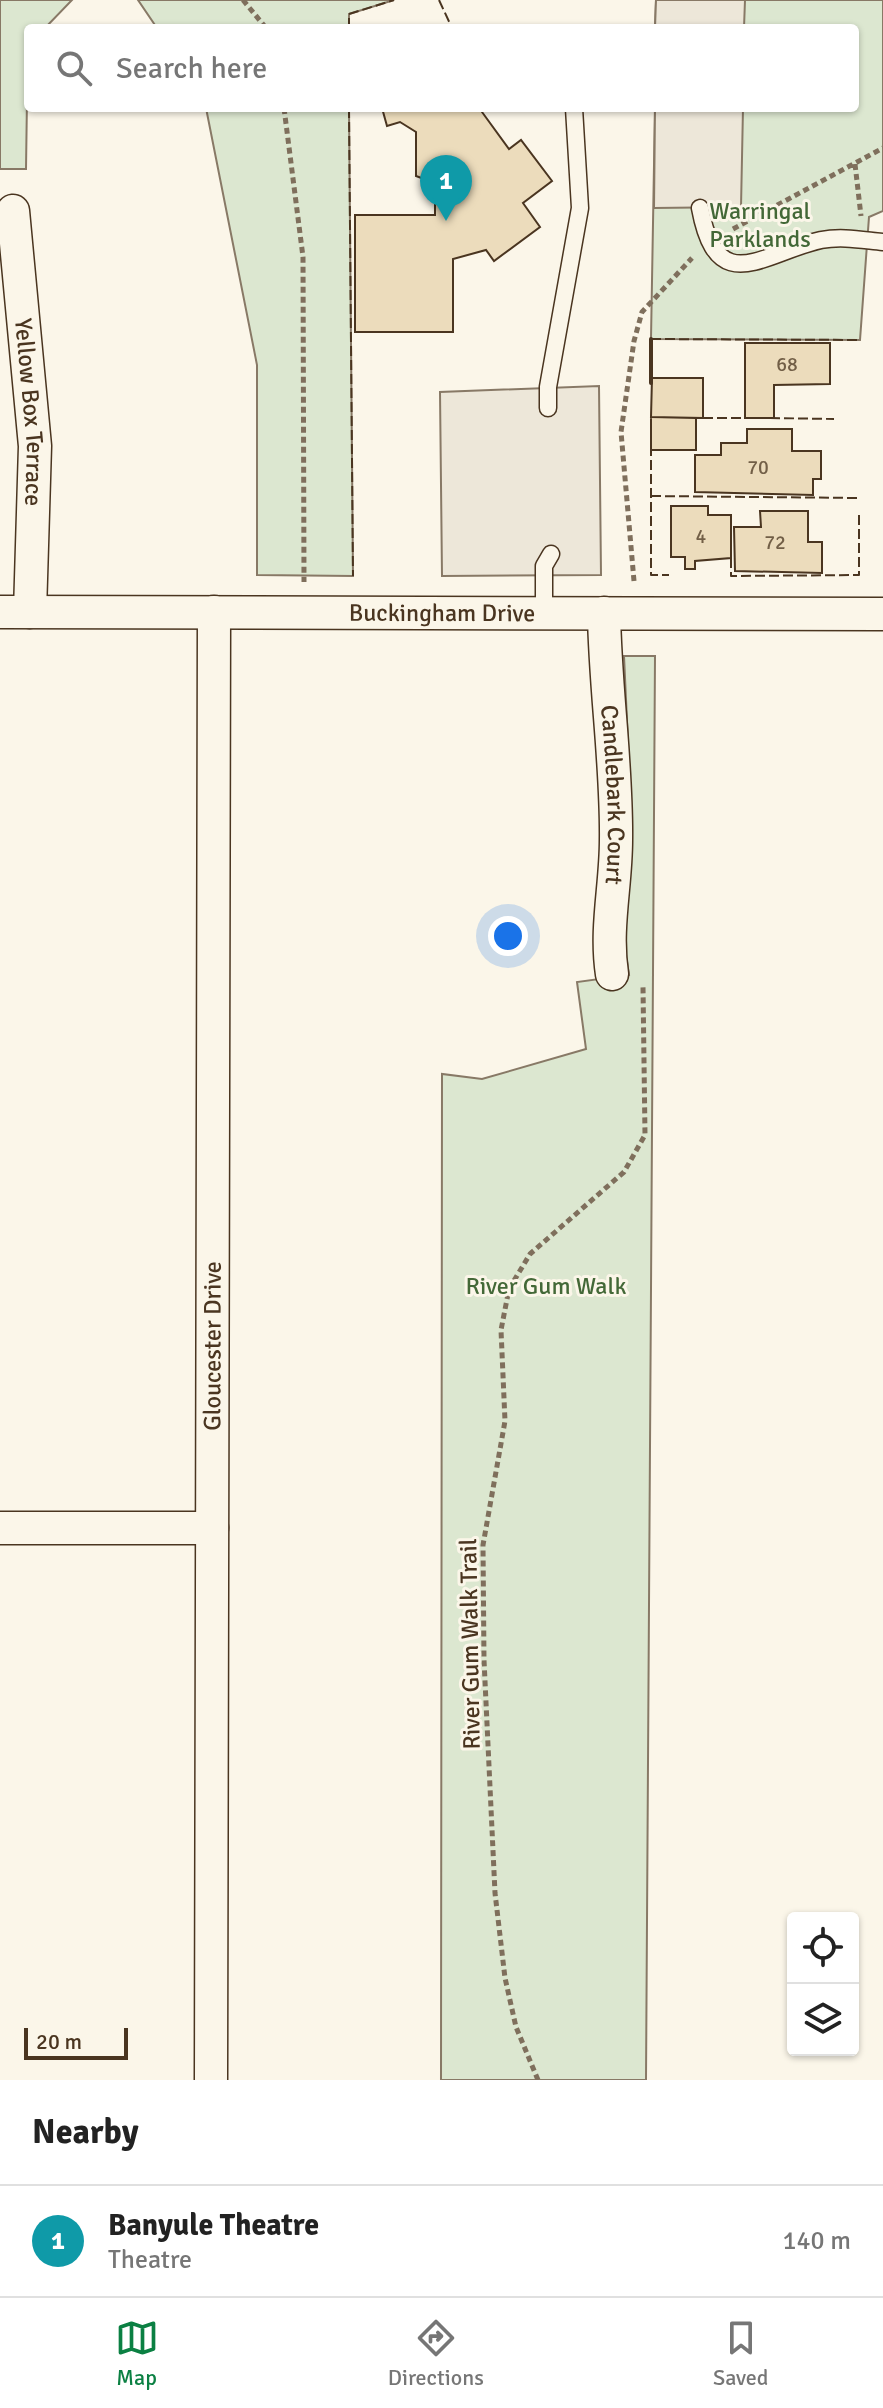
<!DOCTYPE html>
<style>
:root{--surface:#fff;--page:#f2f2f2;--text:#222;--muted:#767676;--line:#e0e0e0;--accent:#0b8043}
body{margin:0;font-family:Signika,sans-serif;background:var(--page);color:var(--text)}
.controls{position:absolute;right:24px;bottom:24px;display:grid;overflow:hidden;border-radius:8px;box-shadow:0 2px 6px #0004}
.controls button{width:72px;height:72px;display:grid;place-items:center;padding:0;border:0;border-bottom:2px solid var(--line);background:var(--surface);color:var(--text);font:40px sans-serif}
.scale{position:absolute;left:24px;bottom:20px;width:104px;box-sizing:border-box;padding-left:8px;border:4px solid #4a3520;border-top:0;font-size:22px;line-height:28px;white-space:nowrap;color:#4a3520;-webkit-text-stroke:6px #fbf6e9;paint-order:stroke}
.you{position:absolute;left:508px;top:936px;width:28px;height:28px;margin:-20px;border:6px solid #fff;border-radius:50%;background:#1a73e8;box-shadow:0 0 0 12px #1a73e833}
.badge{display:grid;place-items:center;width:52px;height:52px;border-radius:50%;background:var(--accent);color:#fff;font-size:26px;font-weight:700}
.pin{position:absolute;translate:-50% -66px;filter:drop-shadow(0 2px 4px #0008)}
.pin::after{content:'';position:absolute;top:42px;width:28px;height:24px;background:inherit;clip-path:polygon(0 0,100% 0,50% 100%)}
.list{margin:0;padding:0;list-style:none}
h2{display:flex;justify-content:space-between;align-items:center;height:104px;margin:0;padding:0 32px;font-size:34px}
h2 small{font-size:26px;font-weight:400;color:var(--muted)}
.list li{display:grid;grid-template-columns:52px 1fr auto;gap:24px;align-items:center;box-sizing:border-box;height:112px;padding:0 32px;border-top:2px solid var(--line)}
.list b{display:block;font-size:30px;white-space:nowrap}
.list p{margin:0;font-size:26px;white-space:nowrap;color:var(--muted)}
.list em{font-size:26px;font-style:normal;color:var(--muted)}
.icon{flex:none;width:44px;height:44px;fill:none;stroke:currentColor;stroke-width:2;stroke-linecap:round;stroke-linejoin:round}
.map{position:relative;flex:none;width:883px;height:2080px;overflow:hidden}
.search{position:absolute;background:var(--surface);box-shadow:0 2px 6px #0004;left:24px;right:24px;top:24px;height:88px;display:flex;align-items:center;gap:20px;box-sizing:border-box;padding:0 28px;border-radius:8px;color:var(--muted);font-size:30px}
.sheet{height:216px;background:var(--surface)}
nav{display:flex;justify-content:space-around;align-items:center;box-sizing:border-box;height:112px;border-top:2px solid var(--line);background:var(--surface);font-size:22px;color:var(--muted)}
nav a{display:grid;justify-items:center;gap:4px}
nav .on{color:var(--accent)}
.map>svg:first-child{display:block}
</style>
<div class="map">
<svg width="883" height="2080" viewBox="0 0 883 2080">
<rect width="100%" height="100%" fill="#fbf6e9"/>
<!-- green -->
<path fill="#dce7d0" stroke="#887966" stroke-width="2" d="M0 0H72L45 28H28L26 169H0Z
M138 0H394L349 14V28H157Z
M656 0H883V211L869 217 860 340 651 339 655 108H855V28H655Z
M206 108H349L353 576 257 575V365Z
M624 656H655L646 2080H441L442 1074 482 1079 586 1049 577 982 629 975 624 941 632 829Z"/>
<!-- parking -->
<path fill="#ede7d9" stroke="#887966" stroke-width="2" d="M656 0H745L744 28H655Z
M655 108H743L741 207 654 208Z
M599 386 601 575 442 576 440 392Z"/>
<!-- building -->
<path fill="#ecdcbc" stroke="#4a3520" stroke-width="2" d="M382 108H484L482 112 509 149 521 140 552 181 523 203 540 227 494 261 486 250 453 259V332H355V215H435V183L416 176V132L400 122 387 126Z
M745 343H830V384L774 385V418H745Z
M652 378H703V418L651 417Z
M651 417 696 418V450H651Z
M747 429H792V451H821V479H813V495L695 492V455H721V443H747Z
M671 506H708V515H731V558L695 561V569H685V557H671Z
M760 511H808V542H822V573L735 571 734 527H761Z"/>
<g fill="none" stroke-linecap="round" stroke-linejoin="round">
<!-- service casing -->
<g stroke="#4a3520" stroke-width="19">
<path id="service" d="M700 208C717 300 762 253 821 240 842 236 862 240 883 242
M548 408V387L580 208 574 108
M544 613V566L551 554"/>
</g>
<!-- minor casing -->
<g stroke="#4a3520" stroke-width="35">
<g id="minor">
<path id="s1" d="M13 211 35 446 30 612"/>
<path id="s2" d="M0 612 883 614"/>
<path id="s3" d="M604 613C605 688 617 764 616 840 616 886 605 928 612 974"/>
<path d="M0 1528H212"/>
<path id="s4" d="M211 2080 214 612"/>
</g>
</g>
<!-- path -->
<path stroke="#7f6f5c" stroke-width="5" stroke-dasharray="6 4" stroke-linecap="butt" d="M243 0 266 28
M284 108 303 257 304 582
M855 164 861 216
M733 229 883 148
M634 581 621 432 634 341 642 312 692 258
M538 2080 516 2027 505 1978 495 1893 484 1660 483 1545 505 1421 501 1330 509 1289 530 1254 624 1172 645 1135 643 987"/>
<!-- service -->
<use href="#service" stroke="#fbf6e9" stroke-width="16"/>
<!-- minor -->
<use href="#minor" stroke="#fbf6e9" stroke-width="32"/>
<!-- fence -->
<path stroke="#4a3520" stroke-width="2" stroke-dasharray="10 4" stroke-linecap="butt" d="M439 0 452 28
M349 28V14L394 0
M349 108 353 576
M651 339 860 340
M703 418H750
M770 418 834 419
M651 446V575H669
M651 496 858 498
M731 558V576L859 575V513"/>
<!-- wall -->
<path stroke="#4a3520" stroke-width="4" d="M651 339V383"/>
</g>
<g text-anchor="middle" stroke-width="6" stroke-linejoin="round" paint-order="stroke">
<!-- number labels -->
<g font-size="20" fill="#725f47">
<text x="787" y="371">68</text>
<text x="758" y="474">70</text>
<text x="701" y="543">4</text>
<text x="775" y="549">72</text>
</g>
<!-- park labels -->
<g font-size="24" fill="#436837" stroke="#fbf6e9">
<text x="760" y="219">Warringal<tspan x="760" dy="28">Parklands</tspan></text>
<text x="546" y="1294">River Gum Walk</text>
</g>
<!-- street labels -->
<g font-size="24" fill="#4a3520" stroke="#fbf6e9">
<text dy="8" stroke="none"><textPath href="#s1" startOffset="202">Yellow Box Terrace</textPath></text>
<text dy="8" stroke="none"><textPath href="#s2" startOffset="442">Buckingham Drive</textPath></text>
<text dy="8" stroke="none"><textPath href="#s3" startOffset="182">Candlebark Court</textPath></text>
<text dy="8" stroke="none"><textPath href="#s4" startOffset="734">Gloucester Drive</textPath></text>
<text transform="translate(470 1644) rotate(-91)" y="8">River Gum Walk Trail</text>
</g>
</g>
</svg>
<div class="controls">
<button><svg class="icon" aria-label="locate" viewBox="0 0 24 24"><circle cx="12" cy="12" r="6"/><path d="M12 2v4M12 18v4M2 12h4M18 12h4"/></svg></button>
<button><svg class="icon" aria-label="layers" viewBox="0 0 24 24"><path d="M12 4l9 5-9 5-9-5zM3 14l9 5 9-5"/></svg></button>
</div>
<div class="scale">20 m</div>
<div class="you"></div>
<div class="pin badge" style="left:446px;top:221px;background:#0f9aa8">1</div>
<div class="search"><svg class="icon" aria-label="search" viewBox="0 0 24 24"><circle cx="10" cy="10" r="6"/><path d="M15 15l6 6"/></svg>Search here</div>
</div>
<section class="sheet">
<h2>Nearby<small></small></h2>
<ul class="list">
<li><span class="badge" style="background:#0f9aa8">1</span><div><b>Banyule Theatre</b><p>Theatre</p></div><em>140 m</em></li>
</ul>
</section>
<nav>
<a class="on"><svg class="icon" aria-label="map" viewBox="0 0 24 24"><path d="M3 6l6-2 6 2 6-2v14l-6 2-6-2-6 2zM9 4v14M15 6v14"/></svg>Map</a>
<a><svg class="icon" aria-label="directions" viewBox="0 0 24 24"><path d="M12 3l9 9-9 9-9-9zM9 14v-3h6M13 9l2 2-2 2"/></svg>Directions</a>
<a><svg class="icon" aria-label="saved" viewBox="0 0 24 24"><path d="M7 4h10v16l-5-4-5 4z"/></svg>Saved</a>
</nav>
